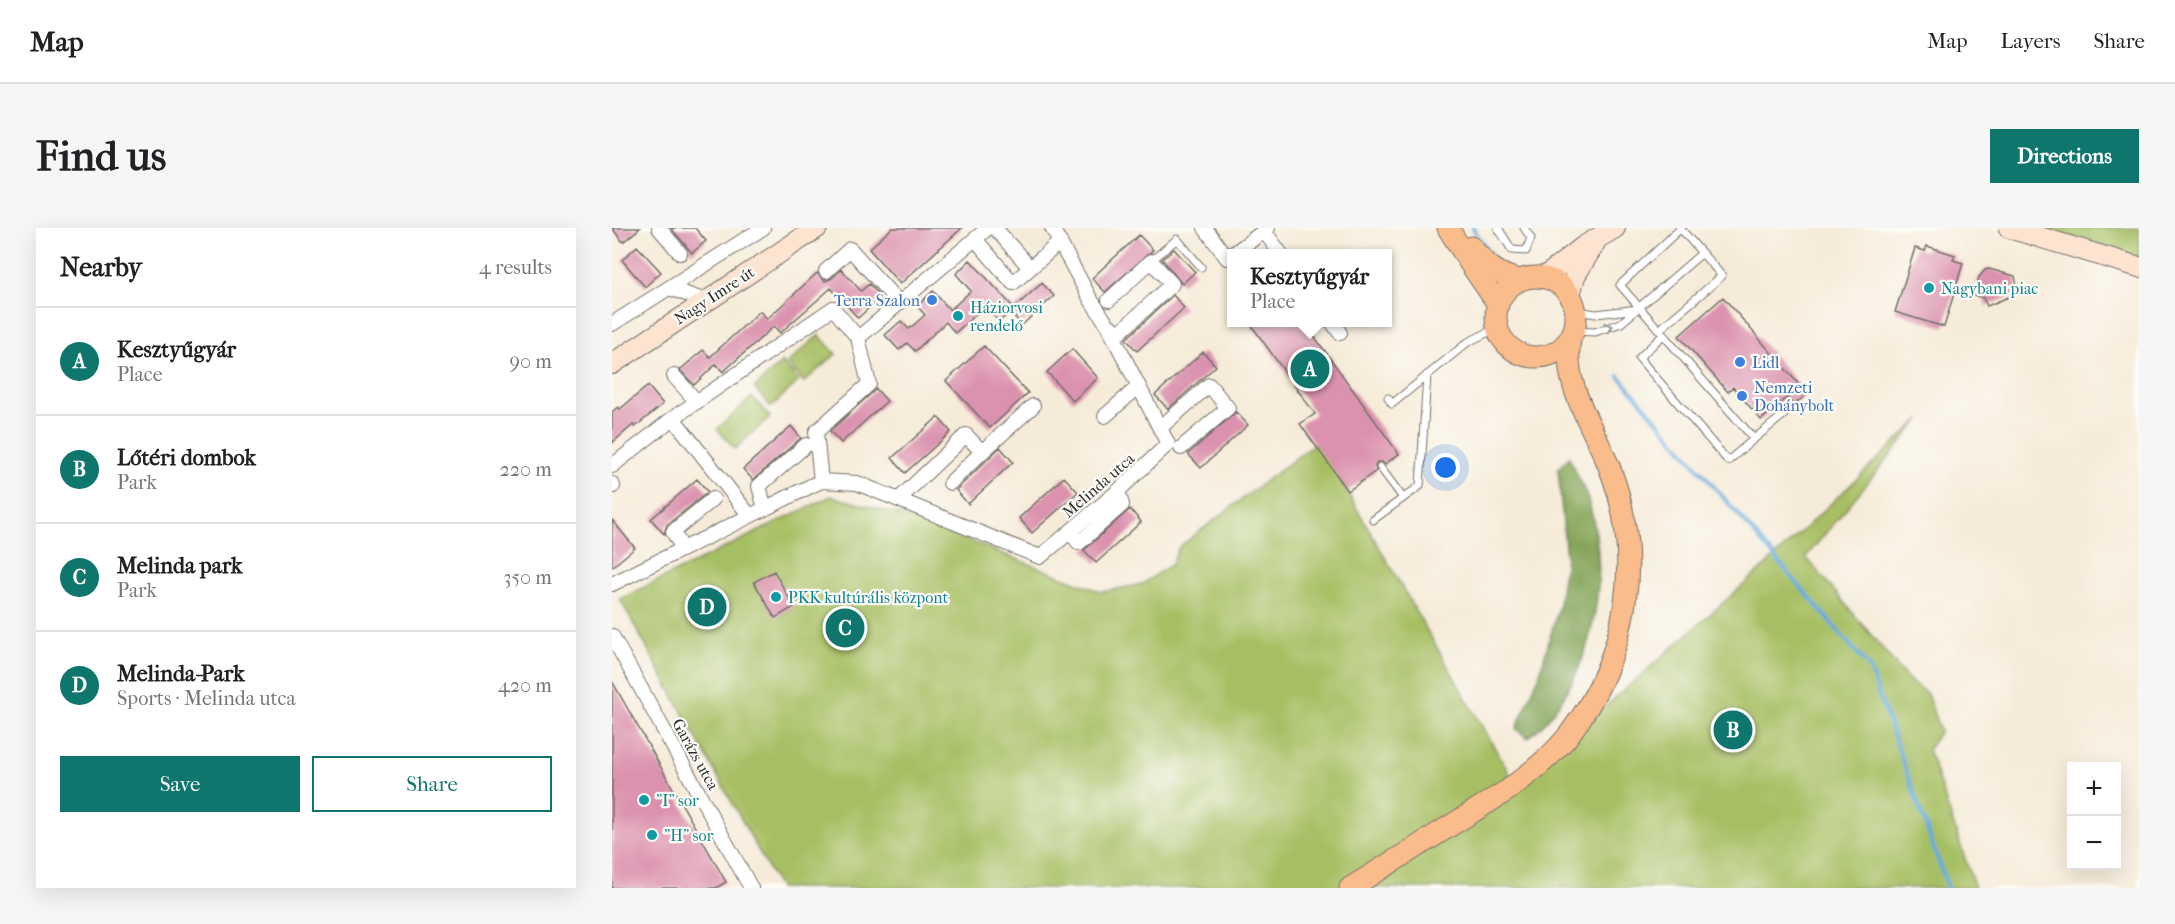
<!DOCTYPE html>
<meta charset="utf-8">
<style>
:root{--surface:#fff;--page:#f6f6f6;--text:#202124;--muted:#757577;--line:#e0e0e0;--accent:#0f766e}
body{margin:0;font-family:"IM FELL French Canon",serif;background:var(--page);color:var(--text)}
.controls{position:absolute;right:18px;bottom:18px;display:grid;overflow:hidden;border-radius:0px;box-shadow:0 6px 24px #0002}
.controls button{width:54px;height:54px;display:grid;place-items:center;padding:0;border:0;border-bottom:2px solid var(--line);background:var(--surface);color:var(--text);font:30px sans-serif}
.you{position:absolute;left:834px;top:240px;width:21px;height:21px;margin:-15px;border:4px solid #fff;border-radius:50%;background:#1a73e8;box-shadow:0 0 0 9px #1a73e833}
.badge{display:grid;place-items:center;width:39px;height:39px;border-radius:50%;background:var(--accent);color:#fff;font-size:20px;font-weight:700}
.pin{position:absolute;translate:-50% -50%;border:3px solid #fff;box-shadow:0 2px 6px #0006}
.popup{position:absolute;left:615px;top:21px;width:165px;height:78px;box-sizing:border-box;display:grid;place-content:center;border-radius:0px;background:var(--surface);filter:drop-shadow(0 2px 4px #0005);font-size:20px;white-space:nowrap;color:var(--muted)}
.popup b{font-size:22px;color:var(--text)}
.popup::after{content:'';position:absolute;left:50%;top:100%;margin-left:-12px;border:12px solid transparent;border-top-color:var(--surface)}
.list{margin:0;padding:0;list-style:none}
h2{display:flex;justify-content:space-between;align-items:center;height:78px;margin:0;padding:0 24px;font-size:26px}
h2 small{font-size:20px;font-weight:400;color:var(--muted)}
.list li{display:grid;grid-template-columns:39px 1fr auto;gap:18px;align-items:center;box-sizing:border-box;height:108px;padding:0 24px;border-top:2px solid var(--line)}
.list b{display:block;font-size:22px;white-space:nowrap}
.list p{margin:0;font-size:20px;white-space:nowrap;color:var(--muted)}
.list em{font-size:20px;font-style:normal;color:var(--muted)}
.actions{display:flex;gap:12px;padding:18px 24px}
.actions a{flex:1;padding:14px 0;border:2px solid var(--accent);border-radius:0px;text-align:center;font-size:21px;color:var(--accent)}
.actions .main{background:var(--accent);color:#fff}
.map{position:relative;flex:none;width:1527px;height:660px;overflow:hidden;border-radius:0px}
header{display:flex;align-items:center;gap:36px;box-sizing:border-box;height:84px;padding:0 30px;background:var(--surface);border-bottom:2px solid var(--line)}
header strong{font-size:28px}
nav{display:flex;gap:33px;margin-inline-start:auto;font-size:21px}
.intro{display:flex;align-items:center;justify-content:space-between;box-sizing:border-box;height:144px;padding:0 36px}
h1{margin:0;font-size:42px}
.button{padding:15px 27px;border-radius:0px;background:var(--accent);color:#fff;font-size:21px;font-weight:700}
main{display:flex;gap:36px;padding:0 36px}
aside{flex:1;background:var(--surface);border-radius:0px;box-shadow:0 6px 24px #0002}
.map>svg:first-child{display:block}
</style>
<header>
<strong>Map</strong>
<nav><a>Map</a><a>Layers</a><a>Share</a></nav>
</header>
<div class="intro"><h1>Find us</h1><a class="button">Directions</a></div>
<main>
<aside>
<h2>Nearby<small>4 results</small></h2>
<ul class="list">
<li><span class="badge">A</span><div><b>Kesztyűgyár</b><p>Place</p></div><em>90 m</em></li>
<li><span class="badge">B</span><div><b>Lőtéri dombok</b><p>Park</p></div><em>220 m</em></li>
<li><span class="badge">C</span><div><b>Melinda park</b><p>Park</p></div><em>350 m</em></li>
<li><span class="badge">D</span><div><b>Melinda-Park</b><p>Sports · Melinda utca</p></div><em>420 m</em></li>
</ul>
<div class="actions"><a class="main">Save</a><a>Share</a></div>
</aside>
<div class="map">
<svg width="1527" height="660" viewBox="0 0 1527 660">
<rect width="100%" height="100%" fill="#fdfcf7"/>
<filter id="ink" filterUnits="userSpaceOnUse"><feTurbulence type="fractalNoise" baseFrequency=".0167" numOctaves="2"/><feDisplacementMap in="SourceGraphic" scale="12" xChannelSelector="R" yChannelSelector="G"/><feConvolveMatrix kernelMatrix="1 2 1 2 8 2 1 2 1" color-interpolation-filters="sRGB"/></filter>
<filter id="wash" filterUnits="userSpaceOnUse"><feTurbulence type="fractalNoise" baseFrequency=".008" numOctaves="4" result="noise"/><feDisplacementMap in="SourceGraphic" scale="24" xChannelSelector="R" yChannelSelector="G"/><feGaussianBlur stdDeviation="1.35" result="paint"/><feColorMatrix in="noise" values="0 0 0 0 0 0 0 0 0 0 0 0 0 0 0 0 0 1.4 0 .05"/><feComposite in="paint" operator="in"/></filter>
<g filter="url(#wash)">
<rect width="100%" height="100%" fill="#f6ebd8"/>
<!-- green -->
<path fill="#a7bf64" stroke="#697548" stroke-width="1.5" d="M1428 0H1527V29Z
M207 107 224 126 192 154 175 135Z
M170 134 187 153 159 179 142 160Z
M140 169 158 189 123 221 105 201Z
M1309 190 1194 329 1295 450 1315 466 1328 503 1316 521 1363 660H167L8 371 219 268 296 289 490 364 530 356 560 336 567 319 706 213 904 557 1154 337Z"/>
<!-- forest -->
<path fill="#85a65a" stroke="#586842" stroke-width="1.5" d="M957 229C963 243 971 257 976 272 998 342 985 428 939 487 933 496 924 503 916 510L904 501 927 448 946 381 954 330 946 241Z"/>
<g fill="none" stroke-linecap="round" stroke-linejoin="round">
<!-- stream -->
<path stroke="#65aadb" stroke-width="4" d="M861 0 879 27
M1007 148 1257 439 1336 660"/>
</g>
<g id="blocks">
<!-- building -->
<path fill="#db92ae" d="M0 0H28L11 14Z
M59 0H83L94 13 80 25Z
M280 0H350L288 56 257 21Z
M527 7 541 22 493 64 480 50Z
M25 18 49 44 33 59 10 32Z
M1315 18 1343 27 1341 32 1351 35 1332 99 1283 84 1303 20 1313 23Z
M562 21 583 44 570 56 550 31Z
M358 32 402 80 430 55 442 68 410 97 398 84 387 94 373 78 343 105 334 94 303 123 295 115 287 122 273 107 289 93 297 101 313 87 305 78 321 63 338 82 359 63 344 46Z
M229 41 249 63 257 56 269 69 246 90 219 60 168 105 162 98 111 144 104 136 82 157 68 142 91 122 98 129 148 83 155 91 205 45 213 53 220 50Z
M1377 41 1403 48 1405 60 1402 61 1404 66 1375 78 1371 70 1362 67 1367 49 1373 42Z
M561 67 572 80 525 123 514 111Z
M1111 69 1195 166 1182 177 1175 169 1149 192 1121 159 1116 164 1067 108Z
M637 94H692L787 226 773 236 770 234H765L763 237 764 243 736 263 688 196 703 186Z
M372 118 416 165 378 200 334 153Z
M460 121 486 150 461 173 435 144Z
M591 124 604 138 556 181 543 167Z
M36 158 51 176 23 199 21 197 0 215V184L6 179 8 181Z
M264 161 275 173 229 215 218 203Z
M624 184 636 197 589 240 576 226Z
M326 189 339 204 293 245 280 230Z
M179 198 189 210 141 252 131 241Z
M388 219 401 234 356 276 344 262Z
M452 249 466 264 420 305 407 290Z
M85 251 96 264 55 297 52 306 39 291Z
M518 281 529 294 484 335 472 322Z
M0 292 23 320 0 339Z
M162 343 182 379 163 390 142 354Z
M0 453 114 654 104 660H0Z"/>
</g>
</g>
<g filter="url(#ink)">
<use href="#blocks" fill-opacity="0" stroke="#726e68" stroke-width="1.5"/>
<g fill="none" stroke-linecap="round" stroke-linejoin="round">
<!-- lane casing -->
<g stroke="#726e68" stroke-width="9">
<path id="lane" d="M886 0 900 22 914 23 919 10 912 0
M539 33 565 11 589 39
M962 74 972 84 984 86 1026 81
M1047 102 1110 48 1068 0
M963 103 983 104 1009 95 1090 25
M1051 107 1027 130 1116 233 1142 211 1008 57 1068 1
M776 170 780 176 856 114 885 100
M1142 211 1174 185
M768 239 791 270
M761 292 808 258 815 147"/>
</g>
<!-- street casing -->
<g stroke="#726e68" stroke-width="16">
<path id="street" d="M47 0 68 25
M383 0 418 40
M593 0 615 30 620 26
M652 3 669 26
M363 11 401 55 448 14
M621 26 656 0
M214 43 238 21 287 75
M57 60 94 73
M720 94 728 105
M0 96 151 0
M495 96 507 105 560 56 539 33 497 72
M62 148 85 174
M493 188 526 159
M61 190 138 288
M548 200 597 157 616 180 569 220
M370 224 421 178
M0 238 61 190 221 80 246 110
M209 253 204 204 257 156 246 110 376 0
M0 256 1 258
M286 272 354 207 370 224 338 255
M153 281 147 258 194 217
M458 304 467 315 510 277 506 263
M71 321 61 304 101 271
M0 356 209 253 245 255 428 329 506 263 556 216 495 96 479 72 440 0
M0 408 139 660"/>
</g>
<!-- secondary casing -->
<g stroke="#726e68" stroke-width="22">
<path id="secondary" d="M1397 0 1527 39
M925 49 934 48 972 18 1003 0
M958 67 963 48 983 15
M0 136 205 0"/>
</g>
<!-- primary casing -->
<g stroke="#726e68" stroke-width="23">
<path id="primary" d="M836 0 859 37 881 69 887 74
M859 19C874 36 885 48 909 52
M884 89a40 40 0 1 1 80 0a40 40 0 1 1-80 0Z
M738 660 896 562C918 545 942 527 959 504 1016 428 1032 329 998 241 982 199 950 158 958 112"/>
</g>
<!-- lane -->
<use href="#lane" stroke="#fff" stroke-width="7"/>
<!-- street -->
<use href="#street" stroke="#fff" stroke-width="14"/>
<!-- secondary -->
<use href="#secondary" stroke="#fde4d1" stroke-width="20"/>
<!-- primary -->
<use href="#primary" stroke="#fabc8b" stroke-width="21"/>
</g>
<!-- one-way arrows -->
<defs><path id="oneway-chevron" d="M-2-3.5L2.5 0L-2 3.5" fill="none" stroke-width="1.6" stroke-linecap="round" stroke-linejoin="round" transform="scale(1.5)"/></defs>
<use stroke="#a0a0a0" href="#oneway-chevron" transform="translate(997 99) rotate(-19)"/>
</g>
<!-- markers -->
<g fill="#0f9aa8" stroke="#fdfcf7" stroke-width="2">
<circle cx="1317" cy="60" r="6"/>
<circle cx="346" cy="88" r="6"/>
<circle cx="164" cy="369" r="6"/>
<circle cx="32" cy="572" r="6"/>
<circle cx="40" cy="607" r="6"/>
</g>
<g fill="#3f7fe0" stroke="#fdfcf7" stroke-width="2">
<circle cx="320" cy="72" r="6"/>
<circle cx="1128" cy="134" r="6"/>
<circle cx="1130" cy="168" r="6"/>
</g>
<g text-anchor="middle" stroke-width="4.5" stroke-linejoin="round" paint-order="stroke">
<!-- culture labels -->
<g font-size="16" fill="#0d838f" stroke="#fdfcf7" text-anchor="start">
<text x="1329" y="66">Nagybani piac</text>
<text x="358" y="85">Háziorvosi<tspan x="358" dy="18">rendelő</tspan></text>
<text x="176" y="375">PKK kultúrális központ</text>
<text x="44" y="578">"I" sor</text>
<text x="52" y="613">"H" sor</text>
</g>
<!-- street labels -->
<g font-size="16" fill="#2b2b2b" stroke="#fdfcf7">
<text transform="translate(102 67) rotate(-33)" y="6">Nagy Imre út</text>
<text transform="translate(486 257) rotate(-41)" y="6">Melinda utca</text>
<text transform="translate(84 526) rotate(61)" y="6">Garázs utca</text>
</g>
<!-- shop labels -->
<g font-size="16" fill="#366cbe" stroke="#fdfcf7" text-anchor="start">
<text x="308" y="78" text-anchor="end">Terra Szalon</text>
<text x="1140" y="140">Lidl</text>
<text x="1142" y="165">Nemzeti<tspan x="1142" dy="18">Dohánybolt</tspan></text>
</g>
</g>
</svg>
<div class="controls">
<button>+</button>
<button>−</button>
</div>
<div class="you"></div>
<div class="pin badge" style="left:698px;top:141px">A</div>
<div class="popup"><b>Kesztyűgyár</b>Place</div>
<div class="pin badge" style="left:1121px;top:502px">B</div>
<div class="pin badge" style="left:233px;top:400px">C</div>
<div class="pin badge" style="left:95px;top:379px">D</div>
</div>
</main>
